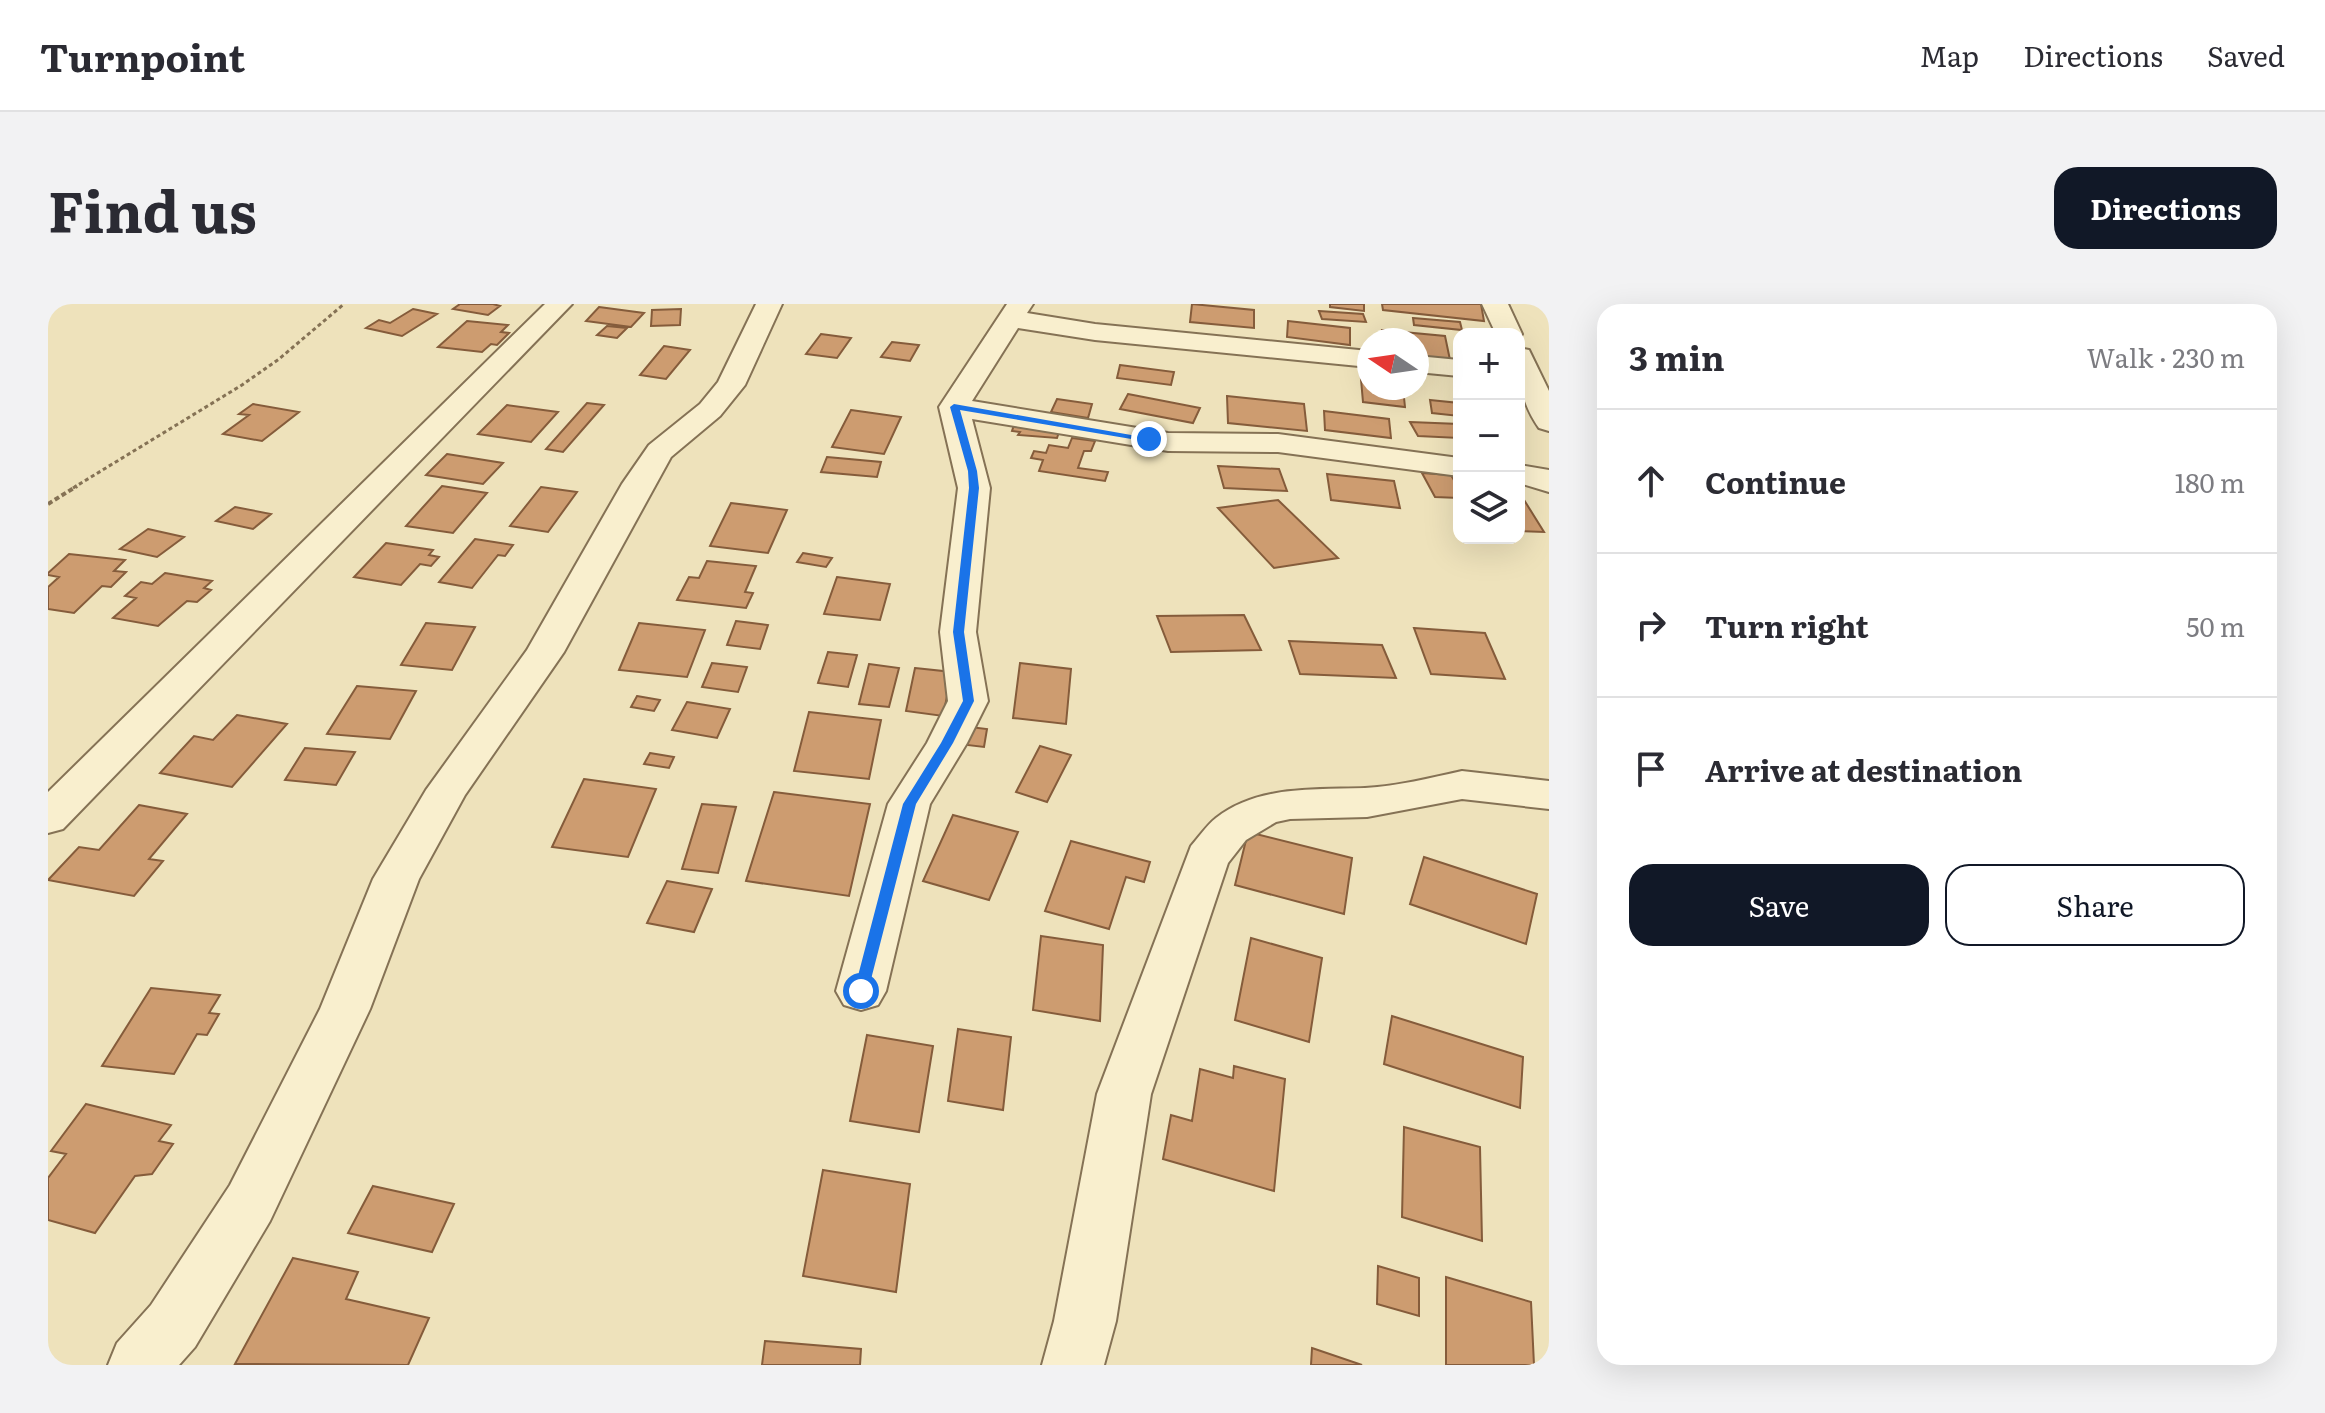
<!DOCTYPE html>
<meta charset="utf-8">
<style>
:root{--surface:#fff;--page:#f2f2f3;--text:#2b2b33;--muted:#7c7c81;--line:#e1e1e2;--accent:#111827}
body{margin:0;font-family:Literata,serif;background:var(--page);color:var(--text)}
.controls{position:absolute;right:24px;top:24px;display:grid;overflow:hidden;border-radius:16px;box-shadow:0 8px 32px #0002}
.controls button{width:72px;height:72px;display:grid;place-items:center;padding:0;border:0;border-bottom:2px solid var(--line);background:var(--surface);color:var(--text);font:40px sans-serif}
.compass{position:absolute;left:1309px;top:24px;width:72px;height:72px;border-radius:50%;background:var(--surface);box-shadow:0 8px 32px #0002;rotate:283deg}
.stop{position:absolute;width:24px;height:24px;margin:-18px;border:6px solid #1a73e8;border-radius:50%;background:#fff}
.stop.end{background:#1a73e8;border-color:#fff;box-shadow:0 2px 8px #0008}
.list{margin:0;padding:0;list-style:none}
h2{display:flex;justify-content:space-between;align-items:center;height:104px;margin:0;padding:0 32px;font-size:34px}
h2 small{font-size:26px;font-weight:400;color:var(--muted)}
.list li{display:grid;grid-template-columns:52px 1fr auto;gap:24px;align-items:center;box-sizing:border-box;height:144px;padding:0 32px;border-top:2px solid var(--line)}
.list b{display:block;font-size:30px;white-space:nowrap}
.list em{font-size:26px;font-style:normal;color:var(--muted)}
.actions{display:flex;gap:16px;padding:24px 32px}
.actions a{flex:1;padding:18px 0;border:2px solid var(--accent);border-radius:24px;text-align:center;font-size:28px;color:var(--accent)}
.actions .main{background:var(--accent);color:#fff}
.icon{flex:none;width:44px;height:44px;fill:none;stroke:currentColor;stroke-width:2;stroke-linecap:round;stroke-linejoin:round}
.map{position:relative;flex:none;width:1501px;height:1061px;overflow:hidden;border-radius:24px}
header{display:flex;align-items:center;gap:48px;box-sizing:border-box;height:112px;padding:0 40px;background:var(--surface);border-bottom:2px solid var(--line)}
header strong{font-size:38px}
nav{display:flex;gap:44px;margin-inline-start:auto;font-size:28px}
.intro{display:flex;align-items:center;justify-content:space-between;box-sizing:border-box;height:192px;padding:0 48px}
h1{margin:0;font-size:56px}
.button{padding:20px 36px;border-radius:24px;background:var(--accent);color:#fff;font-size:28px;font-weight:700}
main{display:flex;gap:48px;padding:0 48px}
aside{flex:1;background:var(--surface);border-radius:24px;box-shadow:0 8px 32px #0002}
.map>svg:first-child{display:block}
</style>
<header>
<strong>Turnpoint</strong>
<nav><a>Map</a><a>Directions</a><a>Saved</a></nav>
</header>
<div class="intro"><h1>Find us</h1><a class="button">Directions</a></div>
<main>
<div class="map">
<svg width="1501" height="1061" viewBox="0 0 1501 1061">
<rect width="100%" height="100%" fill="#eee2bb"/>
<!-- building -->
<path fill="#cd9c70" stroke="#855c3b" stroke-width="2" d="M412 0H445L452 2 440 11 405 5Z
M1144 0 1206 6V24L1142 18Z
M1282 0H1316V7L1282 3Z
M1334 0H1433L1436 17 1335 6Z
M551 3 596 9 583 23 538 17Z
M365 5 389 10 354 32 318 24 331 16 342 19Z
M633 5 632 21 603 22 604 6Z
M1271 7 1315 10 1318 18 1274 15Z
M1365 14 1412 18 1414 26 1366 21Z
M419 17 460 21 453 28 461 29 449 41 443 40 434 48 390 43Z
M1240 17 1302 24V41L1239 33Z
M559 22 579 24 569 34 549 31Z
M1334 26 1397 32 1402 56 1369 53V36H1335Z
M773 30 803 34 789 54 758 50Z
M844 38 871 41 862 57 833 53Z
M616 42 642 46 618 75 592 71Z
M1072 61 1126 68 1123 81 1069 74Z
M1312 64 1321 65V84H1355L1357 103 1315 98Z
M1080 90 1152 104 1145 119 1072 105Z
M1179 92 1256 100 1259 127 1180 119Z
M1009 95 1044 100 1040 114 1003 108Z
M1382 96 1411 99V112L1384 109Z
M539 99 556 101 515 148 498 145Z
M205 100 251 108 214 137 175 130 201 111 191 110Z
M459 101 510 108 483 138 430 130Z
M803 106 853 113 836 150 784 143Z
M1276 107 1341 115 1343 134 1277 126Z
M967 118 1012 125 1009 134 970 131 972 128 964 127Z
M1362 118 1411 120V134L1370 132Z
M1024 134 1047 137 1043 147H1036L1030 164 1060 168 1057 177 991 167 995 156 983 154 986 147 998 149 1001 141 1020 144Z
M399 150 455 159 435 180 378 171Z
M779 153 833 158 829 173 773 168Z
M1170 162 1231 165 1239 187 1176 184Z
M1374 169 1403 171 1411 185V194L1387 193Z
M1279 170 1346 177 1352 204 1283 196Z
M394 182 439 189 405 229 358 222Z
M493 183 529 188 500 228 462 222Z
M1471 191H1473L1496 228 1471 227Z
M1230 196 1290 254 1226 264 1170 204Z
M683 199 739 206 720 249 662 242Z
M187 203 223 210 205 225 168 217Z
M100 225 136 233 109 253 72 245Z
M427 235 465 241 457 252 450 251 424 284 391 278Z
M338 239 385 246 381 251 391 253 383 262 372 260 353 281 306 273Z
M755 249 784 254 778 263 749 258Z
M21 250 77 256 66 267 78 268 63 283 54 282 26 309 0 305V283L11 273 0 271V269Z
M659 257 708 262 697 288 705 289 698 304 629 296 641 273 651 274Z
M117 269 164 277 156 284 163 286 149 298 139 297 110 322 65 314 88 294 77 292 93 278 104 280Z
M789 273 842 280 832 316 776 310Z
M1196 311 1213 346 1123 348 1109 312Z
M688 317 720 321 712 345 679 341Z
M378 319 427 323 404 366 353 361Z
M591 319 657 326 639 373 571 366Z
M1366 324 1437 329 1457 375 1383 370Z
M1241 337 1334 341 1348 374 1252 370Z
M780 348 809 351 800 383 770 379Z
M664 359 699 363 690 388 654 383Z
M972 359 1023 365 1018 420 965 414Z
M821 360 851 364 841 403 811 400Z
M867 364 904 368 895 412 858 407Z
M309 382 368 387 342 435 279 430Z
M589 392 612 396 606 407 583 403Z
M639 398 682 405 669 434 624 426Z
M761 408 833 416 821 475 746 467Z
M189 411 239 420 184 483 112 469 146 432 165 436Z
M922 423 939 425 936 443 919 441Z
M992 442 1023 451 999 498 968 488Z
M257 444 307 448 288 481 237 476Z
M602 449 626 453 621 464 596 460Z
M536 475 608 485 580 553 504 543Z
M726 488 822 500 801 592 698 577Z
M654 500 688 503 670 569 634 565Z
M91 501 139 510 101 555 115 557 86 592 0 576 31 543 51 546Z
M905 511 970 528 941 596 875 577Z
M1200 528 1304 554 1296 610 1187 581Z
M1023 537 1102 558 1096 578 1078 573 1061 625 997 607Z
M1376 553 1489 590 1478 640 1362 600Z
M619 577 664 585 646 628 599 619Z
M993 632 1055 641 1052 717 985 706Z
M1203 634 1274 654 1261 738 1187 716Z
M103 684 172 691 161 709 171 710 159 731 149 730 126 770 54 762Z
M1344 712 1475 753 1472 804 1336 760Z
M910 725 963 733 955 806 900 797Z
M819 731 885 742 871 828 802 817Z
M1186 762 1237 775 1226 887 1115 855 1123 811 1144 817 1152 765 1185 774Z
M38 800 123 821 111 837 125 840 104 870 87 872 47 929 0 916V874L18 850 3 847Z
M1356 823 1432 843 1434 937 1354 913Z
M775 866 862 880 848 988 755 972Z
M325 882 406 900 384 948 300 929Z
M245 954 310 968 298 995 381 1014 360 1061 187 1060Z
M1330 962 1371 974V1012L1329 1000Z
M1398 973 1483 998 1486 1061H1398Z
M717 1037 813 1045 812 1061H714Z
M1264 1044 1314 1061H1263Z"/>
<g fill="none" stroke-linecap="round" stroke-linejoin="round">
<!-- minor casing -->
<g stroke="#857255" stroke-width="4">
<path id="minor" d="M497 0H524L15 525 0 529V488Z
M708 0H734L697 81 672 112 623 153 516 348 417 491 371 575 322 705 222 917 147 1043 131 1061H60L69 1039 103 1001 182 881 272 705 325 575 378 486 479 346 574 180 601 141 652 100 670 78Z
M959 0H985L979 9 1047 20 1321 47V63L1047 36 970 24 924 97 1120 129 1230 130 1411 154V172L1230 148 1120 147 924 115 942 184 928 328 940 397 919 439 882 500 838 687 830 701 813 706 796 701 788 687 840 500 879 439 900 397 892 328 910 184 891 103Z
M1434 0H1460L1474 30 1471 35V30H1448Z
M1471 44 1481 46 1501 87V127L1491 124C1472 97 1471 75 1471 44Z
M1369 52 1411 56V72L1369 68Z
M1471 161 1501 166V188L1471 179Z
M1414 467 1501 477V505L1414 495 1319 513 1242 515 1228 518 1198 536 1180 559 1103 790 1068 1017 1056 1061H994L1006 1017 1049 790 1143 542C1151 533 1159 521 1168 514 1210 481 1266 486 1317 484 1350 482 1382 474 1414 467Z"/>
</g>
<!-- path-far1 -->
<path stroke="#857255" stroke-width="3" stroke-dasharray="4 3" stroke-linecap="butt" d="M25 184 194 81 231 55 296 0"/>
<!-- path -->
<path stroke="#857255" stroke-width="4" stroke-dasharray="5 3" stroke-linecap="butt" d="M0 200 29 182"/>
<!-- minor -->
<use href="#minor" fill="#f9efce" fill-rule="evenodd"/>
</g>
<!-- route -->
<path fill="#1a73e8" d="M906 100 1106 135 1101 138 912 106 929 167 931 184 916 328 926 397 905 439 868 500 820 687 813 693 806 687 855 500 893 439 915 397 905 328 921 184 920 167 902 103Z"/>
</svg>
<div class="controls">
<button>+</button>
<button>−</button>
<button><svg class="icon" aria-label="layers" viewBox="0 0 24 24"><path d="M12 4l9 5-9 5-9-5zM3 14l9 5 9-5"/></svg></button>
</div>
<svg class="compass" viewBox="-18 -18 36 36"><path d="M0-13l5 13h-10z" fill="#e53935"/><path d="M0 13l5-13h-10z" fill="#7c7c81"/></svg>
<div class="stop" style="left:813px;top:687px"></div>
<div class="stop end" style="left:1101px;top:135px"></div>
</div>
<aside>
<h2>3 min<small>Walk · 230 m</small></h2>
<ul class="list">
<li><svg class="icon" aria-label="ahead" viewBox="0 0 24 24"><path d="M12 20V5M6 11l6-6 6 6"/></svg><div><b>Continue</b></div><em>180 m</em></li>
<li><svg class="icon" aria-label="right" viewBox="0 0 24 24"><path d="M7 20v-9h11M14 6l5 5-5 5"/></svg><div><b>Turn right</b></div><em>50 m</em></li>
<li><svg class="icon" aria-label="arrive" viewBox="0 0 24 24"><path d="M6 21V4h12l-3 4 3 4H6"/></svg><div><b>Arrive at destination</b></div></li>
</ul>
<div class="actions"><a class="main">Save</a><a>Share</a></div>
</aside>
</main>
